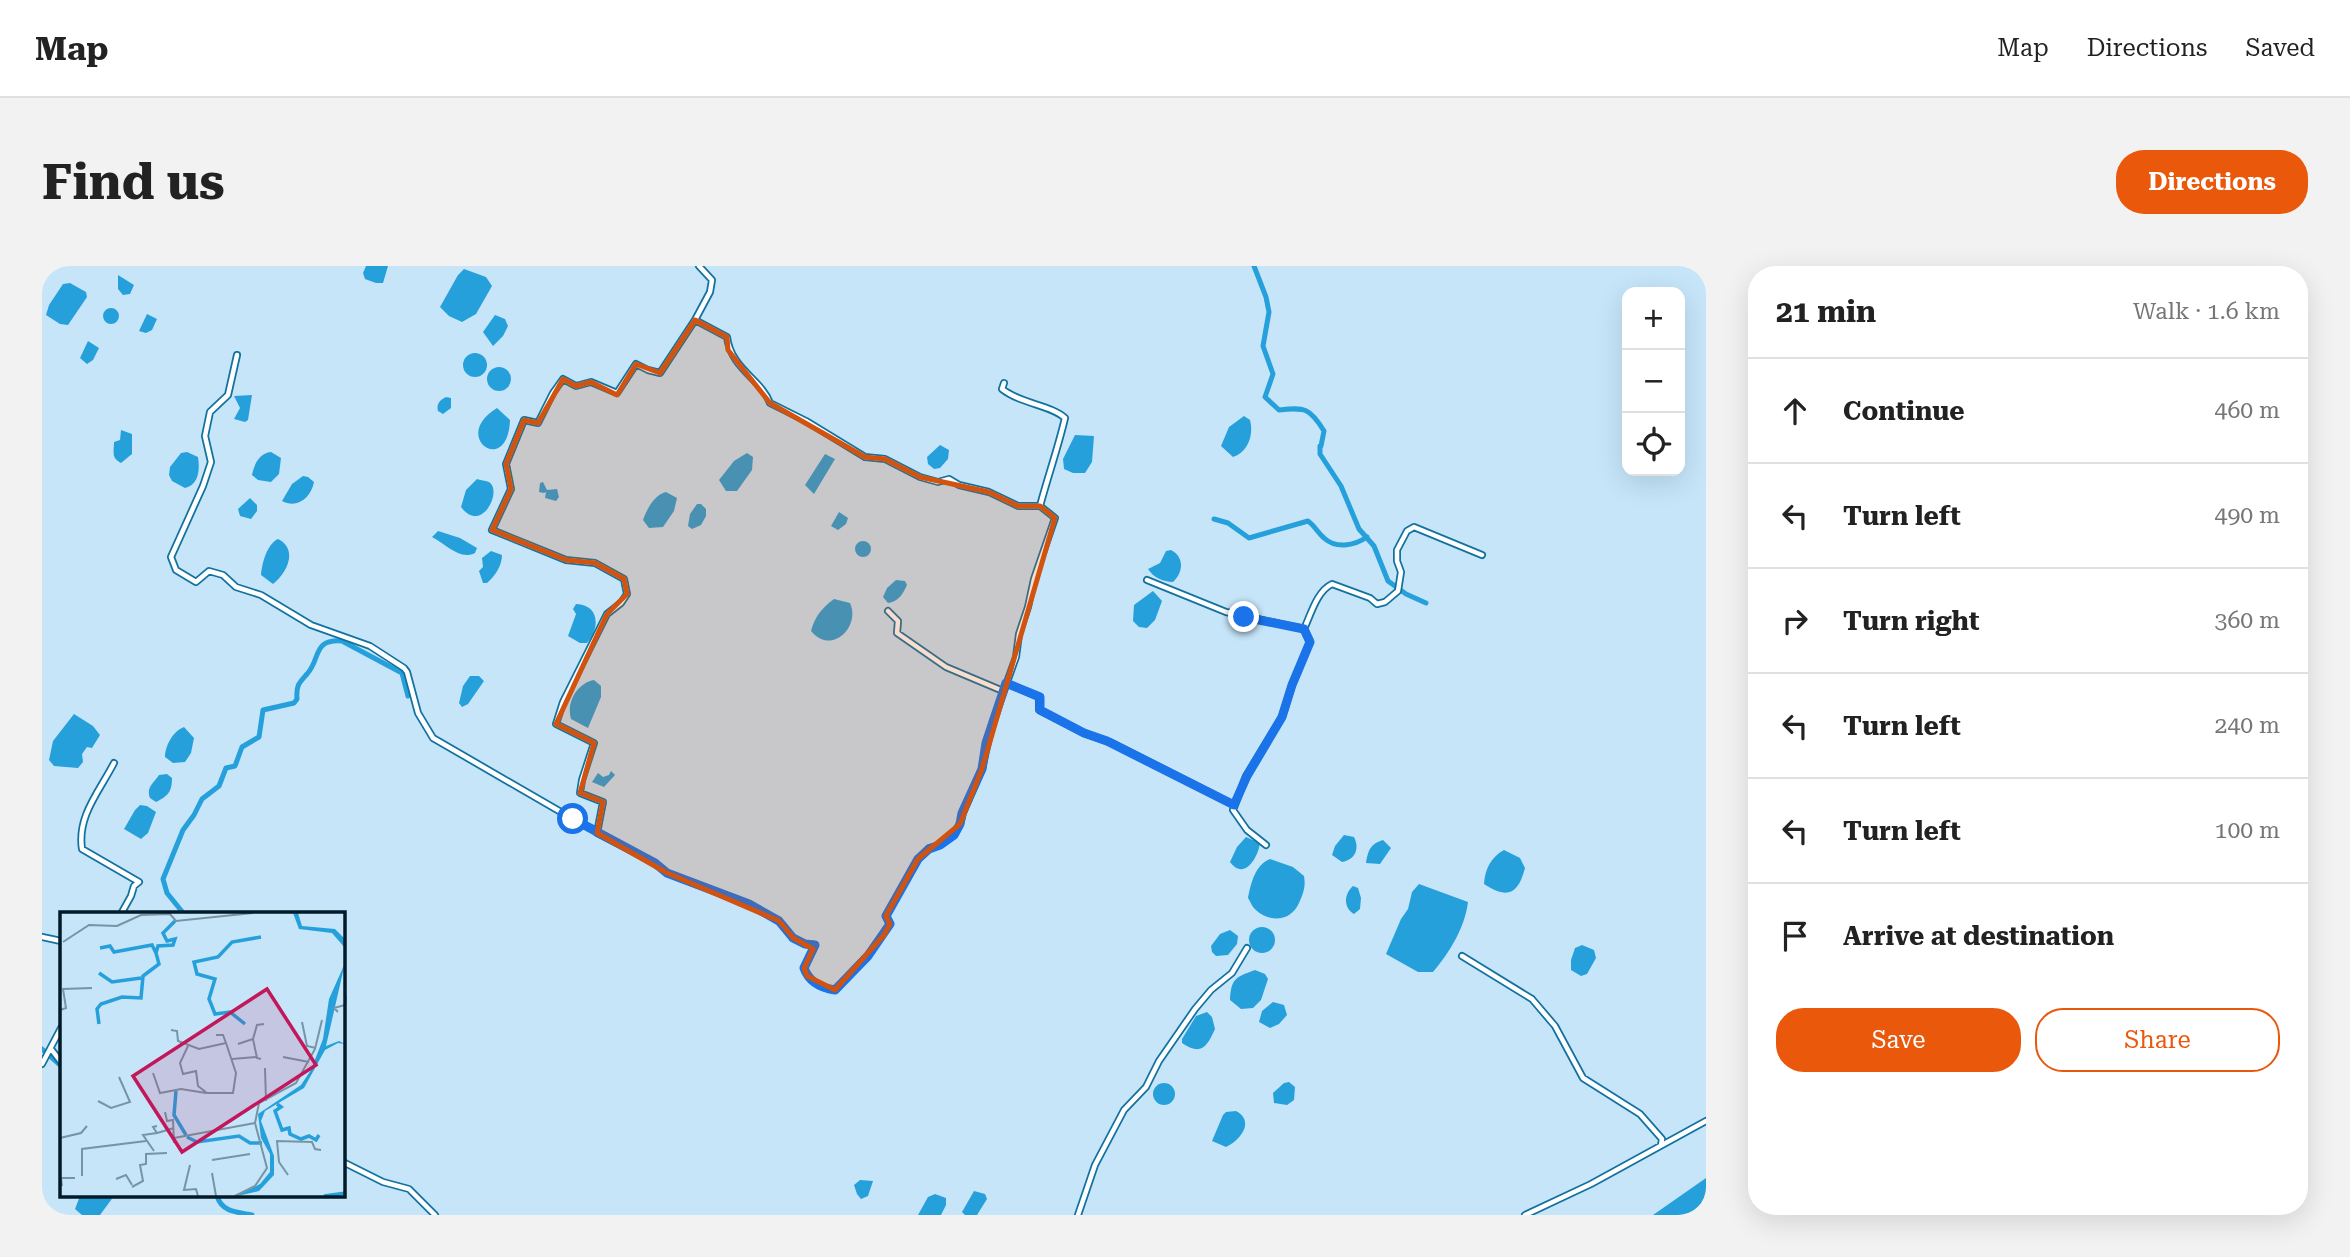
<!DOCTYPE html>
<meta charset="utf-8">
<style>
:root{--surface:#fff;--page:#f2f2f2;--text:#222;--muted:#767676;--line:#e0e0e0;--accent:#ea580c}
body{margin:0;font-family:"Roboto Serif",serif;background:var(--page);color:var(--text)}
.controls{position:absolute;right:21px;top:21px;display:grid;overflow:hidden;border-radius:14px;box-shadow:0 7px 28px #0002}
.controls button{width:63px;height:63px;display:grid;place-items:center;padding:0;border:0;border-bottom:2px solid var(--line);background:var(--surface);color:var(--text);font:35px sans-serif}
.stop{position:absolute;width:21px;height:21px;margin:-16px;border:5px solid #1a73e8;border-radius:50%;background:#fff}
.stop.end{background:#1a73e8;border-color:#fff;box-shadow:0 2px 7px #0008}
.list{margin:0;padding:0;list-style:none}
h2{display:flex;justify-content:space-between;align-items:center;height:91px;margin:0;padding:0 28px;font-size:30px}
h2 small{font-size:23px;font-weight:400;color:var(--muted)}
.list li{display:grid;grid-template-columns:46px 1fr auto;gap:21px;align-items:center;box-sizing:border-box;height:105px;padding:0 28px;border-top:2px solid var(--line)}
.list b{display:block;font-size:26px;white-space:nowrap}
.list em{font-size:23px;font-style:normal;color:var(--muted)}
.actions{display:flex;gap:14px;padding:21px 28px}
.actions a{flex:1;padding:16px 0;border:2px solid var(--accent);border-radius:28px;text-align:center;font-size:24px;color:var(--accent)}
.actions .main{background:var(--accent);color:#fff}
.icon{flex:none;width:38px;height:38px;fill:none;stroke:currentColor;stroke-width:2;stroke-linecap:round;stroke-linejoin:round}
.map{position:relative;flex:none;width:1664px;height:949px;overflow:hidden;border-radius:28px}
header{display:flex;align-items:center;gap:42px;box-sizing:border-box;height:98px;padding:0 35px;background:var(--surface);border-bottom:2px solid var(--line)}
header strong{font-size:33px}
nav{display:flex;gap:38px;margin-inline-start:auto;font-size:24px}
.intro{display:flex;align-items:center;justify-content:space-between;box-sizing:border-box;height:168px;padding:0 42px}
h1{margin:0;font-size:49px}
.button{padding:18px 32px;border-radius:28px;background:var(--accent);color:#fff;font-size:24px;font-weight:700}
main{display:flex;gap:42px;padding:0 42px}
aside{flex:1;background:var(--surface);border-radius:28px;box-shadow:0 7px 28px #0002}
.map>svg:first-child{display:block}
</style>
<header>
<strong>Map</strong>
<nav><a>Map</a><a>Directions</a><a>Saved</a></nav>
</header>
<div class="intro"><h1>Find us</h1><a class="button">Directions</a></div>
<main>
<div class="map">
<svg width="1664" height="949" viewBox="0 0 1664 949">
<rect width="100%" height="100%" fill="#c6e5f9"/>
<!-- water -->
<path fill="#26a0db" d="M324 0H346L341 17H334L323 13 321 7Z
M422 3 444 11 450 20 434 48 420 56 407 50 398 41 416 9Z
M76 9 92 19 88 28 81 29 76 23Z
M28 17 44 26 45 31 26 59 18 58 4 49 7 39 21 18Z
M61 50a8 8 0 1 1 16 0a8 8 0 1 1-16 0Z
M105 48 115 53 110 64 104 67 97 65Z
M453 49 463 53 466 60 461 70 451 80 441 66Z
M46 75 57 82 51 94 45 98 38 92Z
M421 99a12 12 0 1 1 24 0a12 12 0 1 1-24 0Z
M445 113a12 12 0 1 1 24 0a12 12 0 1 1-24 0Z
M210 129 206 154 203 156 192 153 198 142 192 130Z
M404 131 409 132V142L401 148 396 145C394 138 398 134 404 131Z
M455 142 468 154C466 212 407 171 455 142Z
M1202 150 1208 154C1212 169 1206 186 1191 191L1179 180 1187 161Z
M79 164 90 168V188L79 197C69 192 72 186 72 176L78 174Z
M1033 169 1052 170 1050 196 1043 207H1031L1022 203 1021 193Z
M898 179 907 184 906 193 898 202 892 203 886 198 885 191Z
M145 186 156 191C158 203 157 219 143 222L130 215 127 209 128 201 139 187Z
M229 186 239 192 237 208 229 216 216 214 210 209C212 199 217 187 229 186Z
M705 187 711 191 710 204 695 225H684L677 214 692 195Z
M783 188 793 193 772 228 763 219Z
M261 210 266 211 272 216C269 232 255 243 240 235L250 218Z
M435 213C438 214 445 215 447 216 461 224 440 269 419 241L424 224Z
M501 216 505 224 515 223 517 231 514 235 503 232 504 226 502 227 497 226 498 217Z
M624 226 635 232 632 245 621 261 607 262 601 254C605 243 612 229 624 226Z
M208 232 215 239V245L209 253 198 250 196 243Z
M655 238H659L664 243V250L659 259 650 263 646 260 648 248Z
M797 246 806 252 804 258 796 264 789 260Z
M396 265 418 272 435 282 433 287C418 295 404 278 390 271Z
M236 273C256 283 246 306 231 318L219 309C220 297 225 278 236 273Z
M813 283a8 8 0 1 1 16 0a8 8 0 1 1-16 0Z
M1129 284C1143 291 1141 307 1131 316 1121 316 1111 311 1106 303L1118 297 1124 285Z
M449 285 460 289C460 300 453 310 445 317H441L437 305 441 301 440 292Z
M854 314 863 315 865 319C861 328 856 336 846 337L841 331 845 322Z
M1111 325 1120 335 1113 354 1105 362 1097 361 1091 355 1092 339Z
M792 333 808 337C819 361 789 390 769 365 773 350 780 342 792 333Z
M534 338C558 339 558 362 545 377H538L526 370 534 348 531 343Z
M428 410H437L442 415 426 438 420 441 417 437 421 420Z
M552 414 559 420V431L546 462 529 453C524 437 535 417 552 414Z
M32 448 51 460 58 469 50 482 45 481 40 488 41 496 36 502 12 500 7 494 11 475Z
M142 461 152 472 149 487 143 496 131 497 123 491C123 480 131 465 142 461Z
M569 505 573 509 562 521 550 516 556 507 561 511 567 509Z
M125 508 130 512C130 526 126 530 114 536L108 532C104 521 111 518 117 509Z
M98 539 105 540 114 546 106 567 99 573 82 563 93 544Z
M1302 569 1312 571C1318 583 1313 594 1300 596L1290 589 1293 580Z
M1204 571 1218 577C1216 592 1202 615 1188 596L1195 581Z
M1341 574 1349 582 1338 598 1324 597C1326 585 1328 578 1341 574Z
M1462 584 1478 592 1483 602C1476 629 1465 633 1442 618 1443 603 1449 591 1462 584Z
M1228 593 1251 601 1262 610C1264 621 1261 628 1257 637 1248 657 1225 657 1211 641 1209 638 1208 635 1206 632 1209 617 1213 599 1228 593Z
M1377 618 1426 636C1423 661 1408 686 1391 706H1376L1344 688 1359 653 1366 643 1370 626Z
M1311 620 1316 622 1319 632 1318 643 1312 648C1301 641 1302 628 1311 620Z
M1207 674a13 13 0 1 1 26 0a13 13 0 1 1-26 0Z
M1188 664 1196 670 1195 678 1186 689 1174 690 1170 686 1169 680 1178 668Z
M1540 679 1552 684 1554 692 1545 708 1539 710 1529 704V694L1533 682Z
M1213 704 1223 708 1226 713 1219 734 1211 742 1199 743 1188 734C1189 712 1194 711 1213 704Z
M1231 736 1242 739 1245 749 1237 758 1228 762 1217 756 1220 745Z
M1165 746 1170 751 1173 763C1165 781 1159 790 1140 777V773L1154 750Z
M1247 816 1253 821 1252 834 1245 839 1232 837 1231 827 1242 817Z
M1111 828a11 11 0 1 1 22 0a11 11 0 1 1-22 0Z
M1194 845C1213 855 1199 874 1184 881L1170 875 1181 849 1184 846Z
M1664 912V949H1611Z
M818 914 831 915 826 930 819 933 815 928 812 919Z
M932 925 943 928 945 933 935 949H923L920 946Z
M893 928 904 932V939L899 949H876L886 931Z
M38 930H72L58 949H40L33 943Z"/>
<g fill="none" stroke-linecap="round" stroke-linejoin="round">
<!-- canal -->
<path stroke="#26a0db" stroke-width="5" d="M1212 0 1224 31 1227 46 1221 80 1231 108 1223 131 1237 144C1263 141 1268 142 1282 165L1279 180
M1278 180V188L1299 220 1317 263 1332 280 1346 315 1364 328 1384 337
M1172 253 1186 257 1207 272 1266 255C1273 260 1275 266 1282 272 1294 283 1312 280 1325 271
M142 648 125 627 121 613 141 564 152 549 160 533 177 520 184 502 193 500 200 481 217 471 221 444 252 437 255 433C254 419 257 417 265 408 279 393 270 373 300 375L360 407 366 430
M0 783 19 800
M175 930C180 946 194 946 210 949"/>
<!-- minor casing -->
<g stroke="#12729f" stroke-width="8">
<path id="minor" d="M657 0 670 14 668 26 653 54 685 71C689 103 719 113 728 137L764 155 823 191 843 193 878 211 896 216 907 213 917 219 947 226 976 240H998C1006 210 1016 182 1023 152 1009 139 979 138 960 123L962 117
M653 54 618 107 606 104 594 98 575 127 549 116 534 120 521 113 511 127 496 157 482 154 464 198 469 223 450 264 524 294 553 297 582 313 585 328 579 337 565 348 521 436 514 458 552 477 540 514 538 527 561 536 555 567 613 597 625 607 707 638 737 655 751 672 763 678 773 679 762 702C767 716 779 722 793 724L826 689 848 658 844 650 876 593 887 582 898 579 912 569 918 558 921 547 940 503 950 458 974 391 977 368 986 341 992 313 1013 252 998 240
M195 89 186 129 168 146 163 170 169 196 161 220 129 291 134 304 154 316 167 305 181 309 194 321 219 329 269 359 328 380 362 402 365 406 376 447 391 472 531 553 555 565
M1105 314 1184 346 1262 363C1269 348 1275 325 1290 318L1328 332 1335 338 1343 336 1356 325 1359 306 1355 295V284L1365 265 1372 261 1440 289
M846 345 856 355 855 367 904 401 961 425
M964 417 997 431V444L1042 467 1070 477 1192 539
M72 497C57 526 35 550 40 583L97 616 92 620 89 630 79 648
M1224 579 1205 564 1191 544 1204 510 1240 451 1250 419 1268 376 1262 363
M0 671 19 675
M1420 690 1490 733 1513 760 1541 812 1598 848 1620 873 1619 879
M9 783 19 796
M0 798 19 762
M301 896 341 916 367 923 393 949
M1036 949 1053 899 1082 844 1104 821 1117 795 1153 743 1169 724 1190 707 1205 682
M1483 949 1549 918 1664 855"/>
</g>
<!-- minor -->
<use href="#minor" stroke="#fff" stroke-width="4.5"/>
</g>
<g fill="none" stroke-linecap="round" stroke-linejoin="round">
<!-- route -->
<path stroke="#1a73e8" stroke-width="9" d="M531 553 613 597 625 607 707 638 737 655 751 672 763 678 773 679 762 702C767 716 779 722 793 724L826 690 848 658 844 650 876 593 887 583 898 579 912 569 918 558 920 547 940 503 944 477 964 417 998 431V444L1042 467 1065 475 1192 539 1205 510 1240 451 1250 419 1268 376 1262 363 1202 351"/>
</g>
<!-- marked area -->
<path fill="#d1530f" fill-opacity="0.2" stroke="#d1530f" stroke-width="5" stroke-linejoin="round" d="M653 54 685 71 686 84 728 137 823 191 843 193 878 211 947 226 976 240H998L1013 252 940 503 918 558 876 593 844 650 848 658 842 669 793 724 765 710 762 702 771 683 751 672 737 655 625 607 555 567 561 536 538 527 552 477 514 458 565 348 585 328 582 313 553 297 524 294 450 264 469 223 464 198 482 154 496 157 521 113 534 120 549 116 575 129 594 98 618 107Z"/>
<!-- overview -->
<g transform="translate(18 646)">
<rect width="285" height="285" fill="#c6e5f9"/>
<path d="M233 1H238L242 14 275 17 285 27V36L272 21 239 17ZM285 51 266 134 279 129 285 132 278 131 265 138 244 176 205 199 201 209 214 244V263L199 279 177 284 200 272 210 260V242L201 226 198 202 241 173 251 158 263 127 269 87Z" fill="#26a0db"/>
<path fill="none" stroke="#26a0db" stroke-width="3.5" d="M40 36 50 34 54 40 92 33 96 41 98 34 113 33 115 27 107 29 103 21 115 9M39 61 52 70 81 66M39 112 37 97 41 92 62 85 81 86 83 64 99 52 96 41M185 112 170 100 155 102 149 87 155 67 137 62 134 50 158 45 172 30 201 25M116 179 114 203 126 223M217 192 221 195 215 199 222 218 229 216 230 222 241 227 249 224 256 228 259 223M127 225 137 230 179 224 190 231H202M264 284 286 281"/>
<path fill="none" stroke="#7794a5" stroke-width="2" d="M3 30 29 13 57 14 81 3 110 2 116 9 193 1M0 98 6 96 3 77 32 76M278 100 274 96 285 93 286 84M242 110 247 134 256 136M111 118 117 119 118 129 139 137 166 131 163 123H156M193 127 197 146 201 147M178 132 193 127 197 113 204 112M128 134 120 151 123 162 136 159 138 174 147 181H173L176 161 166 131M223 145 249 150M172 147 197 145M205 156 206 189M93 161 100 181 121 177 146 181M38 189 51 196 70 190 59 165M105 200 107 209 113 208 114 231M97 214 93 215 97 221 114 216M0 226 21 221 27 214M114 226 195 211M94 239 83 223 97 221M152 248 190 242M130 253 124 278 136 277 138 284M152 261 156 284M228 263 219 250 217 229 252 230 255 237 261 238M22 264V237L86 229M56 267 66 263 72 273M2 274 1 266H15M72 275 83 269 80 253 86 252V242L107 241M175 284 195 274 207 256 195 211 199 191 236 171 255 137 262 108"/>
<path fill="#c2185b" fill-opacity="0.15" stroke="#c2185b" stroke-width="3.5" d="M207 77 256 153 122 240 73 164Z"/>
<rect width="285" height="285" fill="none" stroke="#011a28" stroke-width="3.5"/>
</g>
</svg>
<div class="controls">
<button>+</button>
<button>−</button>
<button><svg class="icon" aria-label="locate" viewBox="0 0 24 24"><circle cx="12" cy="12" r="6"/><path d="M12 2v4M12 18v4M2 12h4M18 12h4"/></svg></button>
</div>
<div class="stop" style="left:531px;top:553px"></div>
<div class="stop end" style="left:1202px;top:351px"></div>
</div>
<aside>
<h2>21 min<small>Walk · 1.6 km</small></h2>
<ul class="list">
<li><svg class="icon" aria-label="ahead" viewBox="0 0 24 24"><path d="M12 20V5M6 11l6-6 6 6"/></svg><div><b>Continue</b></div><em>460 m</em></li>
<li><svg class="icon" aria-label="left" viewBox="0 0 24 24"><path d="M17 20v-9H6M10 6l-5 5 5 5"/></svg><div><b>Turn left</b></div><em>490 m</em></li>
<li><svg class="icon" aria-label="right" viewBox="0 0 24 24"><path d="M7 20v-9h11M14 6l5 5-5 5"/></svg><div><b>Turn right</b></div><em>360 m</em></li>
<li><svg class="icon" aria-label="left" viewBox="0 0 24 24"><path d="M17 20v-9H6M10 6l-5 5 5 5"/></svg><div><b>Turn left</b></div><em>240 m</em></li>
<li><svg class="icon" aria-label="left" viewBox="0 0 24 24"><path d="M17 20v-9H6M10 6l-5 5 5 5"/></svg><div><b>Turn left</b></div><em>100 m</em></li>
<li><svg class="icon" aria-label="arrive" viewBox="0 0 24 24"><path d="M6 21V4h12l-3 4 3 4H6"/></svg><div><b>Arrive at destination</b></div></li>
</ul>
<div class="actions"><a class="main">Save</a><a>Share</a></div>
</aside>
</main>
